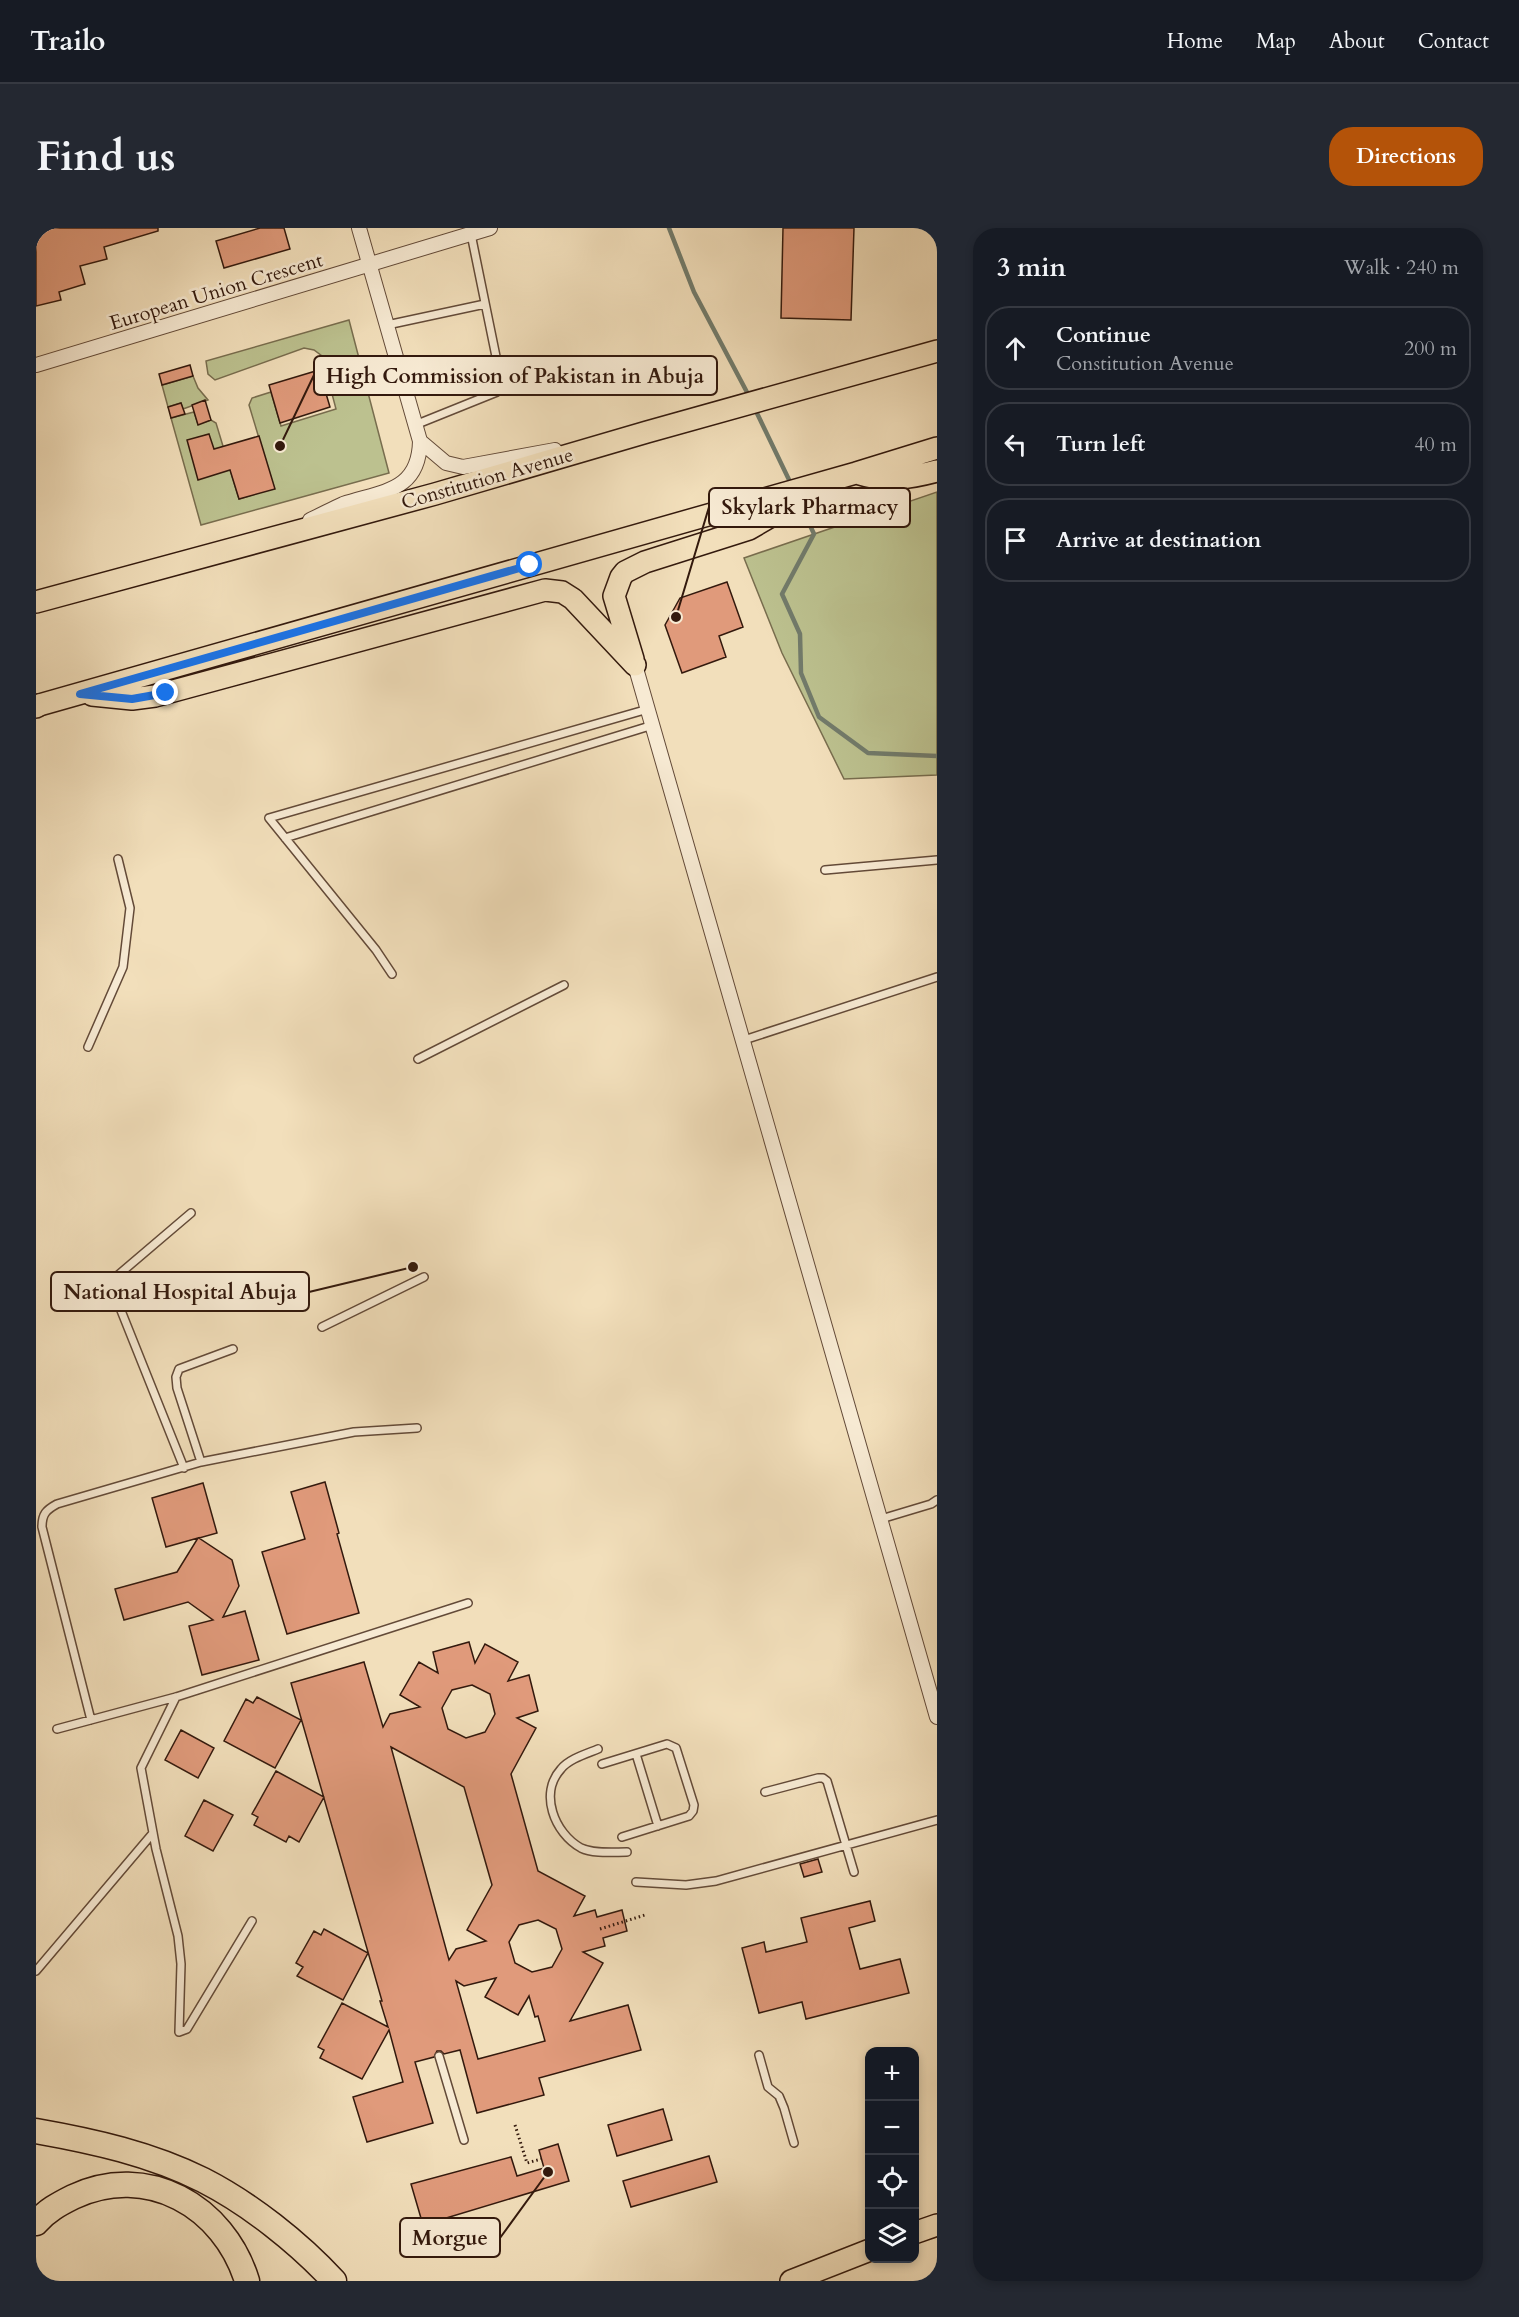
<!DOCTYPE html>
<meta charset="utf-8">
<style>
:root{--surface:#171b24;--page:#242831;--text:#f1f3f6;--muted:#9ea1a6;--line:#363941;--accent:#b45309}
body{margin:0;font-family:Cardo,serif;background:var(--page);color:var(--text)}
.controls{position:absolute;right:18px;bottom:18px;display:grid;overflow:hidden;border-radius:12px;box-shadow:0 3px 9px #0003}
.controls button{width:54px;height:54px;display:grid;place-items:center;padding:0;border:0;border-bottom:2px solid var(--line);background:var(--surface);color:var(--text);font:30px sans-serif}
.stop{position:absolute;width:18px;height:18px;margin:-14px;border:4px solid #1a73e8;border-radius:50%;background:#fff}
.stop.end{background:#1a73e8;border-color:#fff;box-shadow:0 2px 6px #0008}
.list{margin:0;padding:0;list-style:none}
h2{display:flex;justify-content:space-between;align-items:center;height:78px;margin:0;padding:0 24px;font-size:26px}
h2 small{font-size:20px;font-weight:400;color:var(--muted)}
.list li{display:grid;grid-template-columns:39px 1fr auto;gap:18px;align-items:center;box-sizing:border-box;height:84px;margin:0 12px 12px;padding:0 12px;border:2px solid var(--line);border-radius:24px}
.list b{display:block;font-size:22px;white-space:nowrap}
.list p{margin:0;font-size:20px;white-space:nowrap;color:var(--muted)}
.list em{font-size:20px;font-style:normal;color:var(--muted)}
.icon{flex:none;width:33px;height:33px;fill:none;stroke:currentColor;stroke-width:2;stroke-linecap:round;stroke-linejoin:round}
.map{position:relative;flex:none;width:901px;height:2053px;overflow:hidden;border-radius:24px}
header{display:flex;align-items:center;gap:36px;box-sizing:border-box;height:84px;padding:0 30px;background:var(--surface);border-bottom:2px solid var(--line)}
header strong{font-size:28px}
nav{display:flex;gap:33px;margin-inline-start:auto;font-size:21px}
.intro{display:flex;align-items:center;justify-content:space-between;box-sizing:border-box;height:144px;padding:0 36px}
h1{margin:0;font-size:42px}
.button{padding:15px 27px;border-radius:24px;background:var(--accent);color:#fff;font-size:21px;font-weight:700}
main{display:flex;gap:36px;padding:0 36px}
aside{flex:1;background:var(--surface);border-radius:24px;box-shadow:0 3px 9px #0003}
.map>svg:first-child{display:block}
</style>
<header>
<strong>Trailo</strong>
<nav><a>Home</a><a>Map</a><a>About</a><a>Contact</a></nav>
</header>
<div class="intro"><h1>Find us</h1><a class="button">Directions</a></div>
<main>
<div class="map">
<svg width="901" height="2053" viewBox="0 0 901 2053">
<rect width="100%" height="100%" fill="#f2dfbb"/>
<filter id="stains"><feTurbulence type="fractalNoise" baseFrequency=".00333" numOctaves="4"/><feColorMatrix values="0 0 0 0 .2 0 0 0 0 .09 0 0 0 0 .02 0 0 0 .5 -.17"/></filter>
<radialGradient id="worn" r=".72"><stop offset=".6" stop-color="#630" stop-opacity="0"/><stop offset="1" stop-color="#630" stop-opacity=".3"/></radialGradient>
<!-- green -->
<path fill="#bcc18f" stroke="#786d4e" stroke-width="1.5" d="M313 92 353 245 165 297 135 190 158 184 162 196 175 192 180 195 203 271 238 260 213 177 216 170 235 164 245 198 300 181 286 128 278 122 268 120 179 152 172 146 170 133Z
M157 148 162 160 172 172 147 181 145 175 132 179 126 157Z
M901 264V547L808 551 746 425 708 330Z"/>
<g fill="none" stroke-linecap="round" stroke-linejoin="round">
<!-- stream -->
<path stroke="#727b6b" stroke-width="4.5" d="M633 0 658 64 713 168
M718 179 756 258
M764 276 778 306 746 366 764 406 765 445 783 489 832 525 901 528"/>
</g>
<!-- building -->
<path fill="#e09a7b" stroke="#33190d" stroke-width="1.5" fill-rule="evenodd" d="M0 0H122V3L68 19 71 31 44 38 49 56 23 64 25 72 0 78Z
M224 0H248L254 21 188 40 180 13Z
M747 0H818L815 92 745 90Z
M154 137 157 148 126 157 123 146Z
M283 142 294 179 244 195 233 157Z
M169 172 175 192 162 197 156 177Z
M145 175 149 186 135 190 132 179Z
M173 206 178 221 223 208 239 261 203 271 194 242 162 252 151 212Z
M691 354 707 399 683 408 690 429 646 445 629 397 644 370Z
M289 1254 303 1305 301 1306 323 1385 251 1406 226 1324 269 1311 255 1264Z
M167 1255 181 1305 163 1310 196 1332 203 1358 187 1389 209 1383 223 1432 166 1447 153 1398 177 1392 152 1374 88 1392 79 1361 141 1344 162 1310 130 1319 116 1270Z
M433 1414 439 1435 449 1416 482 1434 472 1453 493 1447 502 1483 481 1490 500 1500 475 1546 502 1643 549 1668 538 1688 559 1682 561 1689 586 1682 591 1703 567 1710 569 1718 547 1724 567 1735 534 1793 592 1777 605 1822 503 1850 508 1867 441 1885 424 1822 408 1826 405 1823H401L398 1829 379 1834 397 1895 331 1914 317 1869 367 1854 353 1802 326 1851 284 1830 288 1822 282 1819 306 1775 352 1799 344 1773H346L255 1455 328 1434 347 1499 354 1486 384 1479 364 1467 383 1434 402 1445 397 1424ZM436 1457 454 1466 459 1486 449 1504 430 1510 412 1501 406 1480 416 1462ZM355 1519 428 1559 456 1657 431 1702 450 1713 420 1721 413 1732ZM502 1692 520 1701 526 1721 516 1739 496 1744 479 1735 473 1714 483 1697ZM460 1750 449 1769 482 1787 493 1768 499 1789 502 1788 509 1813 442 1831 420 1753 428 1758Z
M221 1469 265 1492 239 1540 188 1513 210 1471 217 1475Z
M145 1502 178 1520 162 1550 129 1532Z
M240 1543 288 1569 263 1614 253 1608 250 1614 218 1597 222 1589 216 1586Z
M168 1572 197 1587 177 1623 149 1608Z
M782 1631 786 1644 768 1649 764 1636Z
M834 1673 839 1693 813 1700 824 1741 864 1731 873 1765 770 1791 766 1774 723 1785 706 1720 728 1714 730 1724 771 1714 765 1690Z
M288 1701 332 1725 307 1772 261 1748 267 1739 260 1735 278 1703 285 1707Z
M627 1881 636 1912 581 1928 572 1897Z
M522 1916 533 1953 387 1997 375 1956 475 1929 481 1948 508 1940 503 1922Z
M673 1928 681 1954 595 1979 587 1953Z"/>
<g fill="none" stroke-linecap="round" stroke-linejoin="round">
<!-- service casing -->
<g stroke="#634a38" stroke-width="10">
<path id="service" d="M351 97 449 76
M379 197 461 164 464 157V148L435 6
M249 610 617 497
M789 642 901 632
M356 746 340 722 233 590 612 481
M708 812 901 749
M52 819 87 739 94 680 82 631
M382 831 528 757
M286 1099 388 1049
M165 1234 141 1160 140 1149 143 1141 197 1121
M148 1240 80 1070 78 1058 81 1048 155 985
M845 1291 895 1276 901 1272
M140 1469 105 1540 120 1621 142 1708 145 1736 143 1804 151 1801 216 1693
M55 1492 6 1299C6 1286 10 1282 21 1276L165 1234 318 1204 381 1200
M21 1501 140 1469 432 1375
M562 1521C550 1526 533 1531 525 1541 503 1565 518 1605 545 1620 557 1626 577 1624 591 1624
M600 1526 622 1598
M566 1536 631 1516 640 1520 658 1577 657 1583 653 1588 586 1609
M729 1564 782 1550H787L791 1553 818 1644
M600 1654 650 1657 680 1653 901 1592
M0 1743 117 1605
M723 1827 732 1859 743 1868 748 1880 758 1915
M403 1828 428 1912"/>
</g>
<!-- minor casing -->
<g stroke="#634a38" stroke-width="16">
<path id="minor" d="M0 137 454 0
M384 213 410 235 427 239 519 222
M274 292C285 287 296 281 307 276 346 263 383 264 384 213L323 0
M599 437 901 1489"/>
</g>
<!-- primary casing -->
<g stroke="#33190d" stroke-width="24">
<path id="primary" d="M824 246C849 254 875 250 901 243
M0 374 399 266 611 204 901 123
M597 431 578 368 585 349 589 344 609 334 713 301 775 265
M56 467 96 471 119 468 509 362 526 364 537 371 599 437
M0 478 820 245 901 220
M878 2005 901 1997
M755 2053 834 2022"/>
</g>
<!-- trunk casing -->
<g stroke="#33190d" stroke-width="24">
<path id="trunk" d="M0 479 3 477"/>
</g>
<!-- motorway casing -->
<g stroke="#33190d" stroke-width="27">
<path id="motorway" d="M0 1903C57 1913 115 1926 167 1952 214 1976 263 2015 298 2053
M0 1995C10 1983 23 1976 37 1969 111 1934 188 1978 211 2053"/>
</g>
<!-- path -->
<path stroke="#33190d" stroke-width="3" stroke-dasharray="1.5 3" stroke-linecap="butt" d="M564 1701 609 1687
M479 1897 491 1935 505 1931"/>
<!-- service -->
<use href="#service" stroke="#f7ead3" stroke-width="7"/>
<!-- minor -->
<use href="#minor" stroke="#f7ead3" stroke-width="14"/>
<!-- primary -->
<use href="#primary" stroke="#f2dfbb" stroke-width="21"/>
<!-- trunk -->
<use href="#trunk" stroke="#f2dfbb" stroke-width="21"/>
<!-- motorway -->
<use href="#motorway" stroke="#f2dfbb" stroke-width="24"/>
</g>
<g fill="none" stroke-linecap="round" stroke-linejoin="round">
<!-- route -->
<path stroke="#1a73e8" stroke-width="8" d="M130 465 96 471 44 466 494 337"/>
</g>
<g text-anchor="middle" stroke-width="5" stroke-linejoin="round" paint-order="stroke">
<!-- street labels -->
<g font-size="20" fill="#33190d" stroke="#f7ead3">
<text transform="translate(180 63) rotate(-17)" y="7">European Union Crescent</text>
<text transform="translate(451 250) rotate(-16)" y="7">Constitution Avenue</text>
</g>
</g>
<!-- callouts -->
<path fill="none" stroke="#33190d" stroke-width="2" d="M244 218L278 147M640 389L673 279M377 1039L273 1064M512 1944L464 2010"/>
<g fill="#33190d" stroke="#f7ead3" stroke-width="2">
<circle cx="244" cy="218" r="6"/>
<circle cx="640" cy="389" r="6"/>
<circle cx="377" cy="1039" r="6"/>
<circle cx="512" cy="1944" r="6"/>
</g>
<g fill="#f7ead3" stroke="#33190d" stroke-width="2">
<rect x="278" y="128" width="403" height="39" rx="6"/>
<rect x="673" y="260" width="201" height="39" rx="6"/>
<rect x="15" y="1044" width="258" height="39" rx="6"/>
<rect x="364" y="1990" width="100" height="39" rx="6"/>
</g>
<g font-size="21" text-anchor="middle" font-weight="bold" fill="#33190d">
<text x="479" y="155">High Commission of Pakistan in Abuja</text>
<text x="774" y="286">Skylark Pharmacy</text>
<text x="144" y="1071">National Hospital Abuja</text>
<text x="414" y="2017">Morgue</text>
</g>
<rect width="100%" height="100%" filter="url(#stains)"/>
<rect width="100%" height="100%" fill="url(#worn)"/>
</svg>
<div class="controls">
<button>+</button>
<button>−</button>
<button><svg class="icon" aria-label="locate" viewBox="0 0 24 24"><circle cx="12" cy="12" r="6"/><path d="M12 2v4M12 18v4M2 12h4M18 12h4"/></svg></button>
<button><svg class="icon" aria-label="layers" viewBox="0 0 24 24"><path d="M12 4l9 5-9 5-9-5zM3 14l9 5 9-5"/></svg></button>
</div>
<div class="stop" style="left:494px;top:337px"></div>
<div class="stop end" style="left:130px;top:465px"></div>
</div>
<aside>
<h2>3 min<small>Walk · 240 m</small></h2>
<ul class="list">
<li><svg class="icon" aria-label="ahead" viewBox="0 0 24 24"><path d="M12 20V5M6 11l6-6 6 6"/></svg><div><b>Continue</b><p>Constitution Avenue</p></div><em>200 m</em></li>
<li><svg class="icon" aria-label="left" viewBox="0 0 24 24"><path d="M17 20v-9H6M10 6l-5 5 5 5"/></svg><div><b>Turn left</b></div><em>40 m</em></li>
<li><svg class="icon" aria-label="arrive" viewBox="0 0 24 24"><path d="M6 21V4h12l-3 4 3 4H6"/></svg><div><b>Arrive at destination</b></div></li>
</ul>
</aside>
</main>
